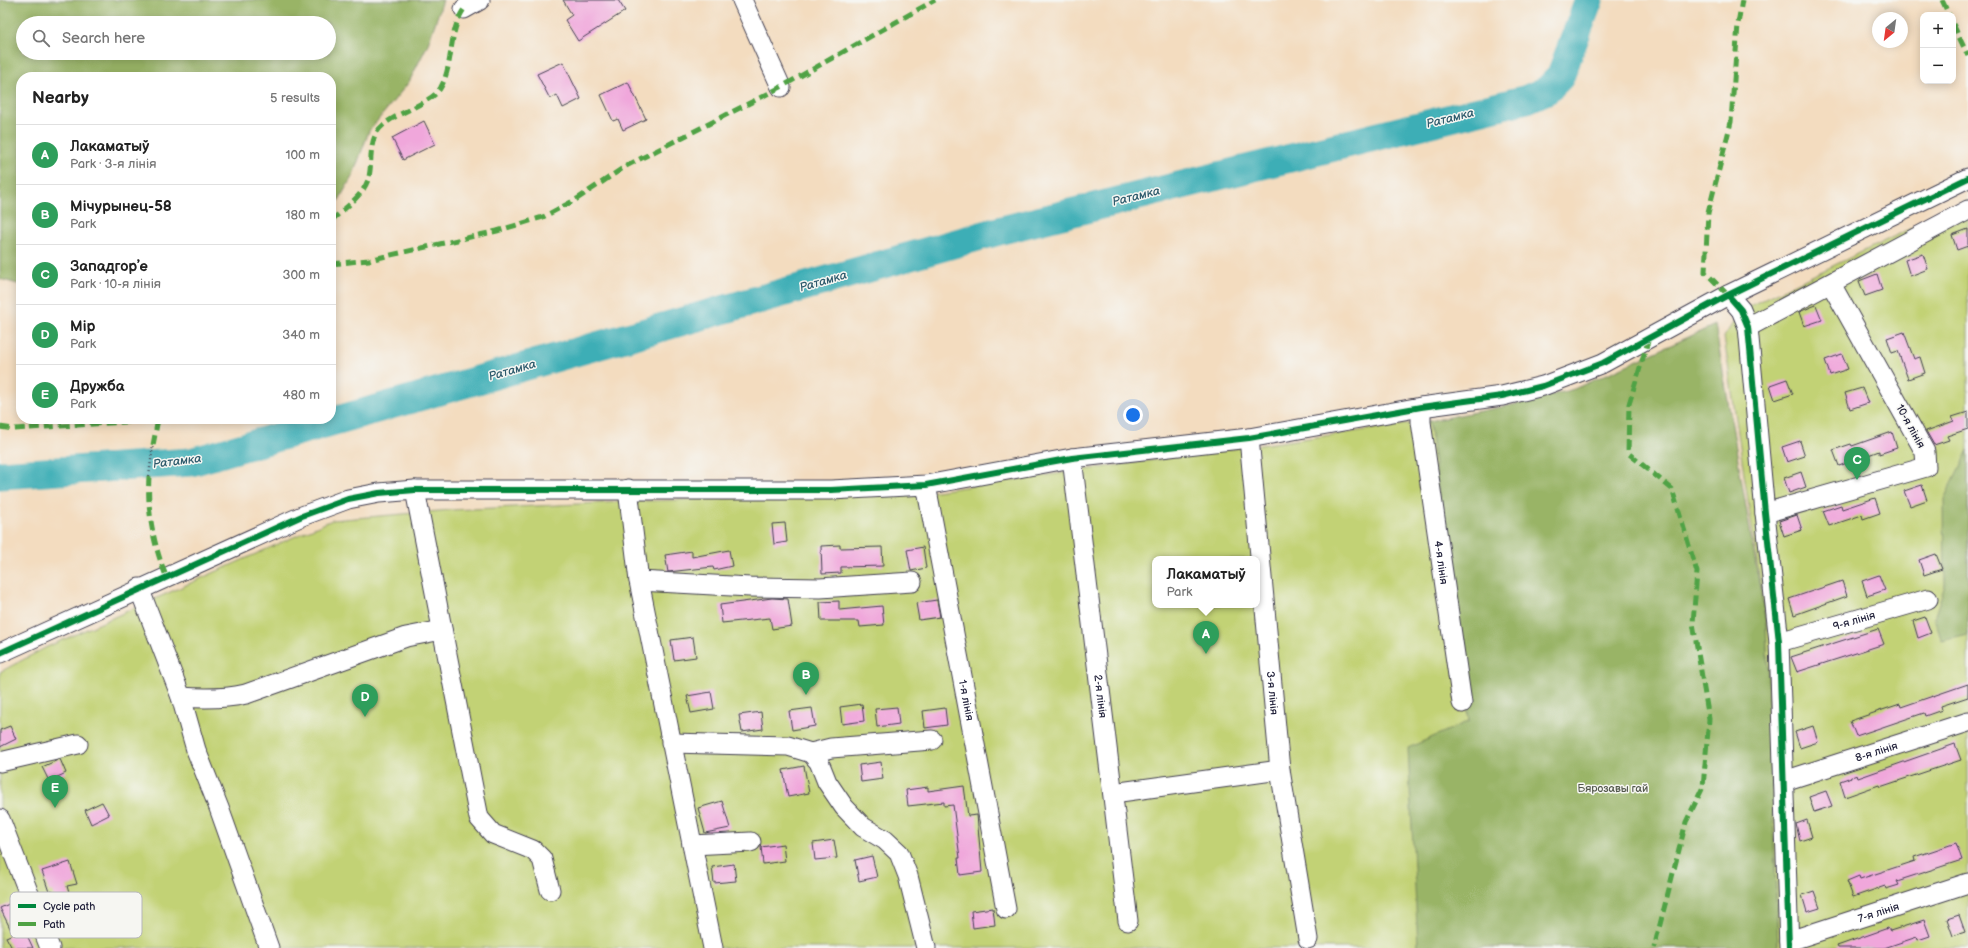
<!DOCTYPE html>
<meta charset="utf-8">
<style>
:root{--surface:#fff;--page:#f6f6f6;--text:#222;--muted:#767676;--line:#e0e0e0;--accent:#d93025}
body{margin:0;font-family:"Balsamiq Sans",sans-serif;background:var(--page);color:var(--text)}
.controls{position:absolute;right:12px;top:12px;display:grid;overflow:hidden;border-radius:8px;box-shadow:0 2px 10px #0003}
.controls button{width:36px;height:36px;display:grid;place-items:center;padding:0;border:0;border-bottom:1px solid var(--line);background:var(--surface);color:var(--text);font:20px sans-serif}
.compass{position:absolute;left:1872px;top:12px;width:36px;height:36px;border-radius:50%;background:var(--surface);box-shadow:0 2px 10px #0003;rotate:209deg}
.you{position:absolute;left:1133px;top:415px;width:14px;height:14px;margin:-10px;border:3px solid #fff;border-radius:50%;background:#1a73e8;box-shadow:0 0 0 6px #1a73e833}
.badge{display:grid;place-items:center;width:26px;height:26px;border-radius:50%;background:var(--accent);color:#fff;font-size:13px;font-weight:700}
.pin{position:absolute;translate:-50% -33px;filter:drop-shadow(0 1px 2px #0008)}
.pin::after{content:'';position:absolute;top:21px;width:14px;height:12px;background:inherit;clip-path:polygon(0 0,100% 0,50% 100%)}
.popup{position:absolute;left:1152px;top:556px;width:108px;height:52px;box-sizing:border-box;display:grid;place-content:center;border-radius:8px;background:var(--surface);filter:drop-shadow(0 1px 3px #0005);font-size:13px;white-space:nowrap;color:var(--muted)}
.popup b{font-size:15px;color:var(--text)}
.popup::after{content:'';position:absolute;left:50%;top:100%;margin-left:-8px;border:8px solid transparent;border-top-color:var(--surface)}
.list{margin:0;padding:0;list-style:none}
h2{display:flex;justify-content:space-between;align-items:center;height:52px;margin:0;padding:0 16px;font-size:17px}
h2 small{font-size:13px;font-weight:400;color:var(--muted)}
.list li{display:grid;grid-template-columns:26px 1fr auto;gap:12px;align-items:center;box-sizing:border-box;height:60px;padding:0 16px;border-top:1px solid var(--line)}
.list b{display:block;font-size:15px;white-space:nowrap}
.list p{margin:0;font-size:13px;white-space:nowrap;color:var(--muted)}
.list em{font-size:13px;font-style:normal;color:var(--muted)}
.icon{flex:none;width:22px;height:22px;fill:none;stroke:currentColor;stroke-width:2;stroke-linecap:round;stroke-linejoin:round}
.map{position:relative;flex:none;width:1968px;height:948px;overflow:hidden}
.search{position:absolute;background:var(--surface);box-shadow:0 2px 10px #0003;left:16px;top:16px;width:320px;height:44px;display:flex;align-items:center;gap:10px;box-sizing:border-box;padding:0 14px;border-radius:22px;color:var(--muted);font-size:15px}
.panel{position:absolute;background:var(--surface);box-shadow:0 2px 10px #0003;left:16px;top:72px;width:320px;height:352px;border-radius:16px}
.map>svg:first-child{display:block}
</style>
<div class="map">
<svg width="1968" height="948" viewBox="0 0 1968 948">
<rect width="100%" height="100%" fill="#f6f6f2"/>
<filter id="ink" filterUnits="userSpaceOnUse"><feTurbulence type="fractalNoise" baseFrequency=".025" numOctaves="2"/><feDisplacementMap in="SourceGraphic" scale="8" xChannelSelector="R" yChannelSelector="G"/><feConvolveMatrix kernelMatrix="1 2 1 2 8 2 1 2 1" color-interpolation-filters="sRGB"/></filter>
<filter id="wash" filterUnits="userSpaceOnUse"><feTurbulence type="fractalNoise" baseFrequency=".012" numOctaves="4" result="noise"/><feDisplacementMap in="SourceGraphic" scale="16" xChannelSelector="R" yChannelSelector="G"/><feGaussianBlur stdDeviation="0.9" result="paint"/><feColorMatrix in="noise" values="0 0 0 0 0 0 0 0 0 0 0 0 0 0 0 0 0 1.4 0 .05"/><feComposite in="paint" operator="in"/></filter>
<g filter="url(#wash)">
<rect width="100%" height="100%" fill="#f3dcbf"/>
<!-- green -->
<path fill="#c2d274" stroke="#727a58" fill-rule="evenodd" d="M1968 201V948H1778L1766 624 1724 337 1741 310Z
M1429 421 1469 721 1419 947 1427 948H0V672L47 647 332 520 451 510 643 501 929 492ZM1155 559H1257V605H1155Z"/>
<!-- forest -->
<path fill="#99b466" stroke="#5e6b50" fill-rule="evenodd" d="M0 0H443L428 44 409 82 369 131 353 175 339 200 331 207V77H21V285L0 279ZM23 23H329V53H23Z
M1715 325 1766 624 1778 948 1418 947 1408 748 1469 721 1429 421 1522 403 1574 389Z
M1968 450V635L1942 641 1934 618 1945 585 1944 499Z"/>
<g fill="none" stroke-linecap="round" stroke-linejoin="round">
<!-- river -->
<path stroke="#3daeb6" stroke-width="29" d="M0 475 191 462 1002 230 1527 99 1547 90 1560 77 1589 0"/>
</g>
<g id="blocks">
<!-- building -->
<path fill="#f0a7db" d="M563 0H618L625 11 578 41 565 20 572 15Z
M563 62 581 99 563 108 557 95 550 99 537 74Z
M628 82 646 119 623 130 618 119 613 121 601 95Z
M424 121 435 144 403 160 392 138Z
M1968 229V246L1957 250 1952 235Z
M1923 254 1928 269 1910 276 1905 260Z
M1877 274 1882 290 1865 296 1859 281Z
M1816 305 1822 320 1804 326 1799 312Z
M1904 332 1914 359 1920 357 1925 373 1908 379 1898 351 1892 353 1887 338Z
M1842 354 1848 369 1830 375 1825 360Z
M1787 379 1793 394 1775 400 1770 385Z
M1862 388 1868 403 1850 409 1845 393Z
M1968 412V429L1947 436 1949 440 1934 445 1926 431 1954 421 1952 417Z
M1892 432 1897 448 1879 454V451L1839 466 1833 450 1851 444 1852 446Z
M1800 441 1805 456 1787 462 1782 447Z
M1801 472 1806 487 1789 493 1784 478Z
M1922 485 1927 500 1910 506 1904 491Z
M1875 498 1880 513 1863 519 1862 515 1829 526 1823 511 1841 505 1842 509Z
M1797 515 1802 530 1784 536 1779 521Z
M785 523 787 542 774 544 772 524Z
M840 545V548L882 547 883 566 841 567V573L822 574 821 546Z
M923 547 926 568 911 571 907 550Z
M729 550 732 566 714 570 713 567 668 572 665 555 692 551V557Z
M1936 554 1942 569 1924 575 1919 560Z
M1879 575 1885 590 1867 596 1862 581Z
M1842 581 1847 596 1794 615 1789 599Z
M772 598 788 599 792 626 772 629 770 618 722 623 720 605Z
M937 600 940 617 919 620 916 603Z
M839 601V610L882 606 884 625 860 627 859 621H821L820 602Z
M1925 617 1931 633 1918 638 1913 621Z
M1878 629 1884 644 1797 672 1791 657Z
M693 637 696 657 674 660 671 640Z
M1968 684V697L1941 706 1942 710 1925 716 1924 713 1856 736 1850 721 1900 704 1901 707Z
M711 692 714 709 691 713 687 696Z
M862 704 864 721 842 724 840 707Z
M897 707 899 724 877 727 875 709Z
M812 708 815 726 792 730 789 711Z
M945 708 947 725 925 728 923 711Z
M761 712 763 729 742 732 739 715Z
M10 726 16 739 0 747V730Z
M1813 726 1818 742 1800 748 1795 732Z
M1955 744 1961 760 1880 787 1879 785 1845 797 1840 781 1857 775 1858 778Z
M60 759 66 773 49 781 42 767Z
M881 762 883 779 861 782 859 765Z
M804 766 809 793 788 797 783 770Z
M964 786 968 816 977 815 982 872 960 875 958 858H960L953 805 944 806V802L908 806 906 790 928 787V791Z
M1826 791 1832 806 1814 812 1809 797Z
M722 801 730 828 705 833 698 808Z
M102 802 109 815 91 824 85 810Z
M1807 820 1812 837 1800 841 1796 824Z
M834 840 837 858 815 860 813 843Z
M1956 843 1962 860 1897 881 1899 885 1886 889 1885 886 1853 897 1847 881 1859 876 1860 879 1915 861 1914 857Z
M783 844 785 861 763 864 761 847Z
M872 856 877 877 859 881 855 860Z
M70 862 77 884 67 886 78 924 63 928 52 891 49 892 42 871Z
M734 864 736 881 714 883 712 867Z
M1814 891 1820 908 1807 912 1802 895Z
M18 900 24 913 18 916 33 948H12L6 937 13 934 0 908Z
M993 908 995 925 973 928 971 911Z
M1959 915 1965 932 1953 936 1947 919Z
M1924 920 1930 936 1918 940 1917 937 1884 948H1838L1837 946 1888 928 1890 931Z"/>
</g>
</g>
<g filter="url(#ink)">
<use href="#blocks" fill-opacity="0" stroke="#413e4f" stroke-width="1"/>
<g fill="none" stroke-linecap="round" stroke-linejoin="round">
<!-- minor casing -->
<g stroke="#413e4f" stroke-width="21">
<g id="minor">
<path d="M742 0 781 87"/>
<path d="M464 9 480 0"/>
<path d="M1728 295 1741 310 1748 327 1765 513 1779 642 1789 948"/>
<path d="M1748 327 1968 210"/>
<path id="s1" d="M1421 407V422L1462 703"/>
<path id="s2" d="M1249 438 1280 770 1308 939"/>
<path id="s3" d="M1072 458 1128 921"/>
<path id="s4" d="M926 485 1006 909"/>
<path d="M628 489 639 581 713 948"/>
<path d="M415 490 479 818 493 834 533 850 542 859 550 890"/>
<path d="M1765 513 1926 467 1925 452 1831 284"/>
<path d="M639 581 750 587 820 588 912 582"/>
<path d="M139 588 181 697 196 750 219 808 269 948"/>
<path id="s5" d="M1779 642 1928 599"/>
<path d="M0 653 302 516 348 499 379 493 415 490H831L926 485 1072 458 1249 438 1421 407 1502 396 1543 386 1603 363 1728 295 1968 178"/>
<path d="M181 697C204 699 224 699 246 694L406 637 442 630"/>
<path d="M671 743 788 746 811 753 819 762 827 782 844 807 863 827 885 840 899 853 908 876 926 948"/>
<path d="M811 753 831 748 932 740"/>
<path d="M0 762 78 744"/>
<path id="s6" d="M1784 781 1968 722"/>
<path d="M1113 793 1280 770"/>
<path d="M0 819 50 948"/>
<path d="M692 845 751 842"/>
<path id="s7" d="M1789 941 1968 883"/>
</g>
</g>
<!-- path -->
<path stroke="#413e4f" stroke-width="2.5" stroke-dasharray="1 3" stroke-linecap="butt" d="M149 476 153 445"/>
<!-- minor -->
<use href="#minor" stroke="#fff" stroke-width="19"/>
<!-- quiet -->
<path stroke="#50a245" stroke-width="5" stroke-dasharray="10 5" stroke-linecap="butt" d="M1942 0 1949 15
M1953 24 1968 56
M331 221C343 209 362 197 368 180 373 165 368 147 377 132 389 113 432 105 441 87 454 63 448 32 464 9
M331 264 369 260 497 231 543 217 577 199 626 166 781 87 935 0
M1728 295 1705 272 1708 213 1731 122 1738 24 1742 0
M1649 338 1629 404 1628 453 1672 489 1697 572 1693 623 1709 719 1703 787 1686 822 1654 948
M0 427 14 429 157 420
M153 445 158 419
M149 476C147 511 153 543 166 576"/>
<!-- cycleway casing -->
<g stroke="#f6f6f2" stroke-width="8">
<path id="cycleway" d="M1728 295 1741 310 1748 327 1765 513 1779 642 1789 948
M0 653 302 516 348 499 379 493 415 490H831L926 485 1072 458 1249 438 1421 407 1502 396 1543 386 1603 363 1728 295 1968 178"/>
</g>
<!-- cycleway -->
<use href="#cycleway" stroke="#00873e" stroke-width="6"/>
</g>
</g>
<g text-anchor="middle" stroke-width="3" stroke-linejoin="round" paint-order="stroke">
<!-- street labels -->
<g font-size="11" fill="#22223b" stroke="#f6f6f2">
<text transform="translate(1911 426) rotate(61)" y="4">10-я лінія</text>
<text dy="4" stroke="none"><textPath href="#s1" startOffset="157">4-я лінія</textPath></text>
<text dy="4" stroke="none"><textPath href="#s5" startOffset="78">9-я лінія</textPath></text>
<text dy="4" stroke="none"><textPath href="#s2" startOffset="256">3-я лінія</textPath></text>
<text dy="4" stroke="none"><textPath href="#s3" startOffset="240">2-я лінія</textPath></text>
<text dy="4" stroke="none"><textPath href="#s4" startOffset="219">1-я лінія</textPath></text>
<text dy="4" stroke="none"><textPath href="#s6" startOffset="97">8-я лінія</textPath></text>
<text dy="4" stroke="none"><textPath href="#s7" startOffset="94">7-я лінія</textPath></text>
</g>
<!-- park labels -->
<g font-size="11" fill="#52574c" stroke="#f6f6f2">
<text x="1613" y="792">Бярозавы гай</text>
</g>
<!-- water labels -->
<g font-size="12" font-style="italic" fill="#2d5a6c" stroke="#f6f6f2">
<text transform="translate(1450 118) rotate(-14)" y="4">Ратамка</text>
<text transform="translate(1136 196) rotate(-14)" y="4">Ратамка</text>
<text transform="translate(823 281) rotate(-16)" y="4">Ратамка</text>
<text transform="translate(512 370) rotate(-16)" y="4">Ратамка</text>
<text transform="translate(177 461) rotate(-7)" y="4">Ратамка</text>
</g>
</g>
<!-- legend -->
<rect x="10" y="892" width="132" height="46" rx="6" fill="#f6f6f2" stroke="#b6b6bb" stroke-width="1"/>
<rect x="18" y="904" width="18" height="4" fill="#00873e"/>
<rect x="18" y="922" width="18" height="4" fill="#50a245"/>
<g font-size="11" fill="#22223b">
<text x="43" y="910">Cycle path</text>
<text x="43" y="928">Path</text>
</g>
</svg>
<div class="controls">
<button>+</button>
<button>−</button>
</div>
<svg class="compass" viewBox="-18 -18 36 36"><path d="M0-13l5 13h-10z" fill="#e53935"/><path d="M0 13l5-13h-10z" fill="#767676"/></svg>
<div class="you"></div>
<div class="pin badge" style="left:1206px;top:654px;background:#2e9e5b">A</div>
<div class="popup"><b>Лакаматыў</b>Park</div>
<div class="pin badge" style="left:806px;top:695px;background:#2e9e5b">B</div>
<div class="pin badge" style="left:1857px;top:480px;background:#2e9e5b">C</div>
<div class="pin badge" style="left:365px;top:717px;background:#2e9e5b">D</div>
<div class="pin badge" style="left:55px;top:808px;background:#2e9e5b">E</div>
<div class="search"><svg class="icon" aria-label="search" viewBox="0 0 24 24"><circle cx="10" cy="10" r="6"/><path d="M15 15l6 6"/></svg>Search here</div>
<section class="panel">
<h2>Nearby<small>5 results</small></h2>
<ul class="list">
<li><span class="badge" style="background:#2e9e5b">A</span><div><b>Лакаматыў</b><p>Park · 3-я лінія</p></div><em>100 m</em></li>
<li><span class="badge" style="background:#2e9e5b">B</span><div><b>Мічурынец-58</b><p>Park</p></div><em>180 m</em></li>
<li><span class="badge" style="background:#2e9e5b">C</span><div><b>Западгорʼе</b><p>Park · 10-я лінія</p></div><em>300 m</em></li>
<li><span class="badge" style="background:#2e9e5b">D</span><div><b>Мір</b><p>Park</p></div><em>340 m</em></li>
<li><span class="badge" style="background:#2e9e5b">E</span><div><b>Дружба</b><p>Park</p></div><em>480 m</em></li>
</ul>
</section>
</div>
